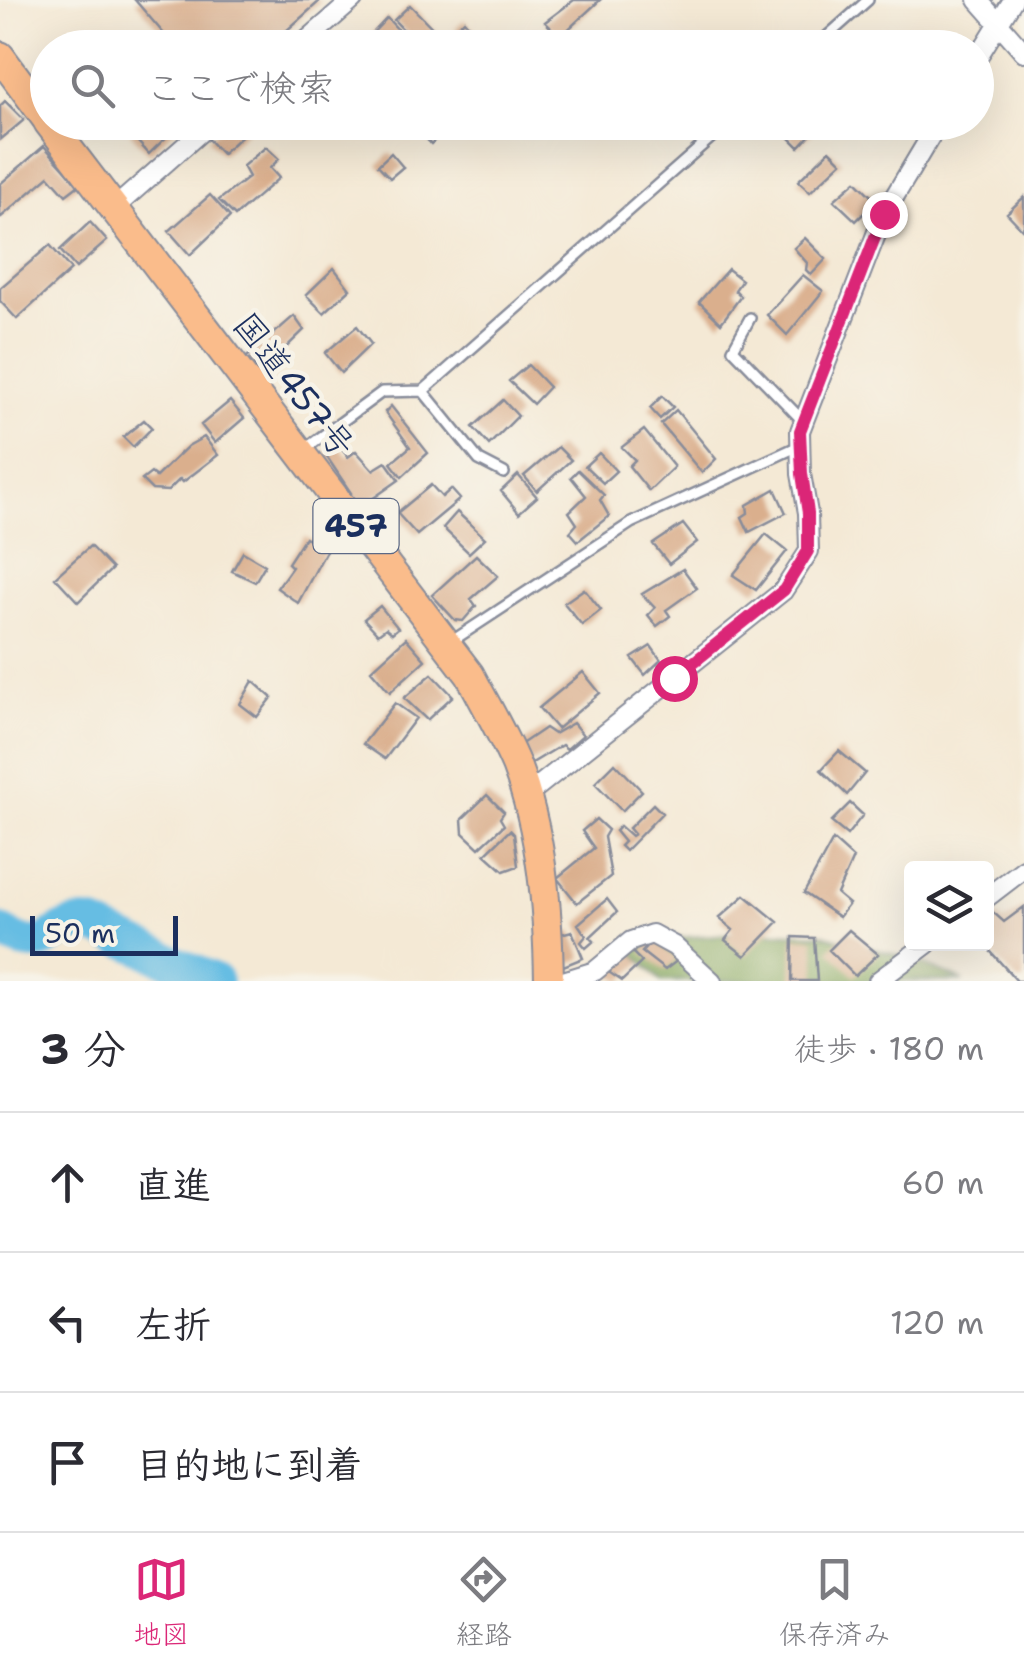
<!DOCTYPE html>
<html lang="ja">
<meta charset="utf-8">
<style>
:root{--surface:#fff;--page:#f2f2f3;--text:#2b2b33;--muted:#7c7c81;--line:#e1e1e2;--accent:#db2777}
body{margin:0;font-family:"Shantell Sans","Klee One",sans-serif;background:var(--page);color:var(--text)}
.controls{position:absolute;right:30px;bottom:30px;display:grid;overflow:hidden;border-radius:10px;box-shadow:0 10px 40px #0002}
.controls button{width:90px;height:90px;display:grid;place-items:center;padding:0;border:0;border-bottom:2px solid var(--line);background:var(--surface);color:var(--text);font:50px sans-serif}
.scale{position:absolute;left:30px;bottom:25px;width:148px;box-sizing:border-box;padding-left:10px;border:5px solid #1b2f5e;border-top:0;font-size:28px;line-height:35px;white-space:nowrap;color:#1b2f5e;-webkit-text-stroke:8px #f7f3e8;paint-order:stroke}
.stop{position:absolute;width:30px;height:30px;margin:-22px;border:8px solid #db2777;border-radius:50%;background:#fff}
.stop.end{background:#db2777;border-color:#fff;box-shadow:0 2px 10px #0008}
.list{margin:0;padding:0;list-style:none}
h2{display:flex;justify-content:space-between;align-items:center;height:130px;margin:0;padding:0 40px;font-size:42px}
h2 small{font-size:32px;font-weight:400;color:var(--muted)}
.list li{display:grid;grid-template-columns:65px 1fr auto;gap:30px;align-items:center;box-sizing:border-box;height:140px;padding:0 40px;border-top:2px solid var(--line)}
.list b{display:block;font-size:38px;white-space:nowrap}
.list em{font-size:32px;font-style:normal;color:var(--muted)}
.icon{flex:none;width:55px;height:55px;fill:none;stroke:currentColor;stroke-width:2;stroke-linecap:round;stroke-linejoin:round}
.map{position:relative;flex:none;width:1024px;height:981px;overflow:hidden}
.search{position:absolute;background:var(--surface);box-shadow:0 10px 40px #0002;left:30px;right:30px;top:30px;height:110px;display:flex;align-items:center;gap:25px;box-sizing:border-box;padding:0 35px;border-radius:55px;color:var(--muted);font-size:38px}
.sheet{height:550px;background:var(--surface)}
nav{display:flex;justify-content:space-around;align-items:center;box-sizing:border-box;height:140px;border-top:2px solid var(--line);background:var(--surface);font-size:28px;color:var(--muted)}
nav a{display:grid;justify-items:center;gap:5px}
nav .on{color:var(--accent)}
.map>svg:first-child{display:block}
</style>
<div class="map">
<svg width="1024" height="981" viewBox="0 0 1024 981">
<rect width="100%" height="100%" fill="#f7f3e8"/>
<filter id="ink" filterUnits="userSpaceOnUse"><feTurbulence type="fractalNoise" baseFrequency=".01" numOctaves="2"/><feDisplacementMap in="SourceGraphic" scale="20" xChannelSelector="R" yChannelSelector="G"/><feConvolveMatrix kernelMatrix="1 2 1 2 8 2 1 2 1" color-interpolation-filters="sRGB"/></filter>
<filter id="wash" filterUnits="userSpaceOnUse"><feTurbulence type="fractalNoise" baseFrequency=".0048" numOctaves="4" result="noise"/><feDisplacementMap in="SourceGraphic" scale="40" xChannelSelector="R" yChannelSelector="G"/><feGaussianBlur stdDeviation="2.25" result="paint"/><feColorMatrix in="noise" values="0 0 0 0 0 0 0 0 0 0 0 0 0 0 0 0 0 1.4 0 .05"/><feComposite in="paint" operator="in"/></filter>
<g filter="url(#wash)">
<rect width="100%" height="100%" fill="#f4e9d5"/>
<!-- forest -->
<path fill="#83a65c" stroke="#4f6a5d" stroke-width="2.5" d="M758 932 822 934 911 959 964 981H661L629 948 677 938Z"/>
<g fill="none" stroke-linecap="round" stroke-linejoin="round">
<!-- river -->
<path stroke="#66bde3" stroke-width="35" d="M0 931C53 964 48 920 91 925L215 981"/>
</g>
<g id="blocks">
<!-- building -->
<path fill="#daaf8d" d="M135 0H321L267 48H176Z
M574 0H600L560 37 545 22Z
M410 5 452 48H421L394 20Z
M387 18 415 48H374L367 39Z
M464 20 490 48 455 46 463 38 455 29Z
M5 101 24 120 0 140V106Z
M141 122H182L149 154 130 133Z
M228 122H249L252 126 222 154 208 139Z
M411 122H454L431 144Z
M784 122H822L799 147 779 127Z
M44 146 79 185 66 195 49 176 0 218V184Z
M266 147 279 159 270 168 279 178 235 216 219 200 249 177 243 166Z
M830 150 842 162 810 192 798 181Z
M391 153 403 167 390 178 378 165Z
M856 181 876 201 856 221 834 200Z
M210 195 230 217 190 255 169 231Z
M1024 197V226L1022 229 1007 213Z
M90 222 107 241 76 268 60 250Z
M805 238 826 259 811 275 806 270 807 263 794 248Z
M50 245 71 270 17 319 0 301V288Z
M334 268 350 289 324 313 306 295Z
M728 269 742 280 735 290 741 296 721 323 699 302Z
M803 275 823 291 787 335 767 315Z
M294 316 304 330 260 373 247 357Z
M357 326 371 344 341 373 325 353Z
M528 365 549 387 533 404 509 381Z
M662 396 673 407 660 419 650 408Z
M503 400 518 416 489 445 473 427Z
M230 401 244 418 215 443 201 425Z
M391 406 428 453 402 477 391 463 410 447 385 412Z
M676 410 716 459 702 473 661 424Z
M144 420 152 428 133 447 123 437Z
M644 430 674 467 649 491 629 466 635 460 622 447Z
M204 437 218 455 183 482 180 479 168 491 152 490 142 480 151 473 156 477 188 446Z
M336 442 348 457 356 451 373 470 386 462 399 480 355 511 344 498 351 493 325 454Z
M558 447 571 460 537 491 524 476Z
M599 453 616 471 603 483 585 466Z
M578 470 604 495 600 500 609 516 578 541 570 532 577 524 569 512 586 496 571 477Z
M518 475 537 497 519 513 501 491Z
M431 485 442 497 451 489 460 499 417 535 397 513Z
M775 489 786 513 749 532 742 517 748 513 747 505Z
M457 512 485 538 469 553 443 528Z
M683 524 697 542 669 564 653 544Z
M766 534 787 551 756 590 733 575Z
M305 537 327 549 298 603 277 588 292 567 288 563Z
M90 546 112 569 78 602 55 577Z
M243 552 265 565 255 582 232 571Z
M476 555 498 576 471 599 476 606 463 621 455 620 432 595Z
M683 569 697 588 666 610 670 616 657 626 648 615 655 608 642 594Z
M584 589 601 610 582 625 564 603Z
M380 606 398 628 392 633 386 628 378 634 364 619Z
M406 638 425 660 390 692 371 670Z
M651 646 661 660 645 675 632 658Z
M583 672 600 693 557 729 539 708Z
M432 674 453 696 427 720 404 698Z
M253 681 272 698 257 717 240 704Z
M395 703 416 718 385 759 363 744Z
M573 723 583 735 567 749 562 745 532 763 520 745 545 728 554 734Z
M839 751 865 773 847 795 821 770Z
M615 763 642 791 622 811 595 783Z
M487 795 504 812 500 818 504 825 479 848 463 833 462 819Z
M850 803 863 815 847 835 831 822Z
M653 804 662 813 625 851 620 846 624 842 615 831 620 826 631 836 634 834 629 828Z
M596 819 608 830 604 837 611 876 577 903 557 878 594 848 582 831Z
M510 830 514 834 518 866 504 871 485 854Z
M833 840 853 858 837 894 849 904 839 917 804 893Z
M745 895 778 922 745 956 725 940 733 930 719 918Z
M607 899 617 912 590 937 594 941 586 948 581 942 586 936 578 924Z
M986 906 1004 922 1024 907V981H1017L984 944Z
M849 930 878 954 855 976 829 950Z
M572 931 583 958 561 967 557 935Z
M793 937 814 938 817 981H792Z
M654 939 678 960 665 970 642 952Z
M631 951 642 962 622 981 607 971Z"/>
</g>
</g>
<g filter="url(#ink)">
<use href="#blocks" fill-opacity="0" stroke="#888c9a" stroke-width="2.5"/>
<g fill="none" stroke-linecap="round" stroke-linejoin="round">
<!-- service casing -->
<g stroke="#888c9a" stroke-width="14">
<path id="service" d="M814 48 868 0
M750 318 733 349 804 422
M423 391 479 460 504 473
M302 451 382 392 423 391 729 122
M449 643 631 523 801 445"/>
</g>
<!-- minor casing -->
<g stroke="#888c9a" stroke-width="22">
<path id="minor" d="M978 0 1024 52
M298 48 353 0
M976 60 1013 0
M112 210 212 122
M526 796 783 591 809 551 808 513 801 474 800 431 884 214 939 122
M986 898 1024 869
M563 981 595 971 631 941 652 934 674 946 712 981
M878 981 927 944"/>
</g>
<!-- trunk casing -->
<g stroke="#888c9a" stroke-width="32">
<path id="trunk" d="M0 56 48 121
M48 122 470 675C485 704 503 734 516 765 542 832 548 910 549 981"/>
</g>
<!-- service -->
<use href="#service" stroke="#fff" stroke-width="9"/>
<!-- minor -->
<use href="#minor" stroke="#fff" stroke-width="18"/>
<!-- trunk -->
<use href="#trunk" stroke="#fabc8b" stroke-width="28"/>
</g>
</g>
<g fill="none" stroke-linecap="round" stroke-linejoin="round" filter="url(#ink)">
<!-- route -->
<path stroke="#db2777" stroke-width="12" d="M674 678 784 590 808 551V513L802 474 800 431 884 214"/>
</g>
<g text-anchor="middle" stroke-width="9" stroke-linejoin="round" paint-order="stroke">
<!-- shield labels -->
<rect fill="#f7f3e8" stroke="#5d6a87" stroke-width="2.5" x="313.5" y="499" width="85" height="54" rx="8"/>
<g font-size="32" font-weight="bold" fill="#1b2f5e">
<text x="356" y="537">457</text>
</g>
<!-- street labels -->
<g font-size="35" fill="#1b2f5e" stroke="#f7f3e8">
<text transform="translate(294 385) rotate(52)" y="12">国道457号</text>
</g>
</g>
</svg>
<div class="controls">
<button><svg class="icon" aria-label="layers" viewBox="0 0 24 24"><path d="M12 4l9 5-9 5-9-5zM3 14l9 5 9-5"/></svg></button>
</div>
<div class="scale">50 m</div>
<div class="stop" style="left:674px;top:678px"></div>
<div class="stop end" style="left:884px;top:214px"></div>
<div class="search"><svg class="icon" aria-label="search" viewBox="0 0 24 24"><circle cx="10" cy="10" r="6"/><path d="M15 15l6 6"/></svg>ここで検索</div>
</div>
<section class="sheet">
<h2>3 分<small>徒歩 · 180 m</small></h2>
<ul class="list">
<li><svg class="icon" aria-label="ahead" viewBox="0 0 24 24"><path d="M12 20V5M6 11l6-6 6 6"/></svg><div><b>直進</b></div><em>60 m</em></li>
<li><svg class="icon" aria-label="left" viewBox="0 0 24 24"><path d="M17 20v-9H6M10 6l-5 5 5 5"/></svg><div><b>左折</b></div><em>120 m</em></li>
<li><svg class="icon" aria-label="arrive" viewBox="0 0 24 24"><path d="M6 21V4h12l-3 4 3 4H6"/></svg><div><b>目的地に到着</b></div></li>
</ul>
</section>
<nav>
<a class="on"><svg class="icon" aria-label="map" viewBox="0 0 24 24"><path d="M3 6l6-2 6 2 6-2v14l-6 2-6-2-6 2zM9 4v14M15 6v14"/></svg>地図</a>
<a><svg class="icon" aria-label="directions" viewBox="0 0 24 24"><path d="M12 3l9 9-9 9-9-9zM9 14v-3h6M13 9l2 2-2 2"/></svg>経路</a>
<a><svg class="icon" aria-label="saved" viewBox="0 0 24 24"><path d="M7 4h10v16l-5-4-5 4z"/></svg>保存済み</a>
</nav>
